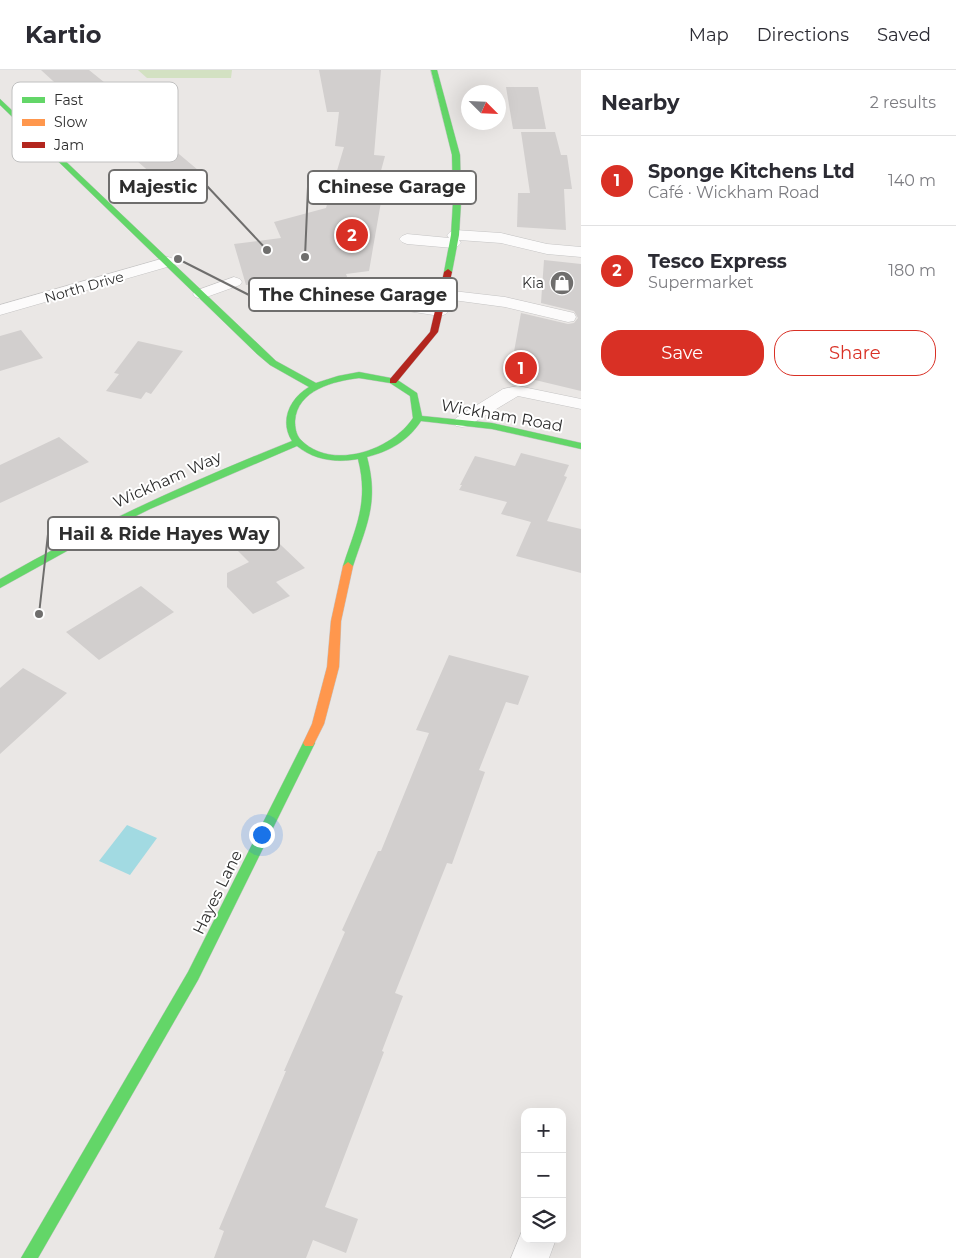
<!DOCTYPE html>
<meta charset="utf-8">
<style>
:root{--surface:#fff;--page:#f2f2f3;--text:#2b2b33;--muted:#7c7c81;--line:#e1e1e2;--accent:#d93025}
body{margin:0;font-family:Montserrat,sans-serif;background:var(--page);color:var(--text)}
.controls{position:absolute;right:15px;bottom:15px;display:grid;overflow:hidden;border-radius:10px;box-shadow:0 5px 20px #0002}
.controls button{width:45px;height:45px;display:grid;place-items:center;padding:0;border:0;border-bottom:1px solid var(--line);background:var(--surface);color:var(--text);font:25px sans-serif}
.compass{position:absolute;left:461px;top:15px;width:45px;height:45px;border-radius:50%;background:var(--surface);box-shadow:0 5px 20px #0002;rotate:114deg}
.you{position:absolute;left:261px;top:764px;width:18px;height:18px;margin:-12px;border:4px solid #fff;border-radius:50%;background:#1a73e8;box-shadow:0 0 0 8px #1a73e833}
.badge{display:grid;place-items:center;width:32px;height:32px;border-radius:50%;background:var(--accent);color:#fff;font-size:16px;font-weight:700}
.pin{position:absolute;translate:-50% -50%;border:2px solid #fff;box-shadow:0 1px 5px #0006}
.list{margin:0;padding:0;list-style:none}
h2{display:flex;justify-content:space-between;align-items:center;height:65px;margin:0;padding:0 20px;font-size:21px}
h2 small{font-size:16px;font-weight:400;color:var(--muted)}
.list li{display:grid;grid-template-columns:32px 1fr auto;gap:15px;align-items:center;box-sizing:border-box;height:90px;padding:0 20px;border-top:1px solid var(--line)}
.list b{display:block;font-size:19px;white-space:nowrap}
.list p{margin:0;font-size:16px;white-space:nowrap;color:var(--muted)}
.list em{font-size:16px;font-style:normal;color:var(--muted)}
.actions{display:flex;gap:10px;padding:15px 20px}
.actions a{flex:1;padding:11px 0;border:1px solid var(--accent);border-radius:20px;text-align:center;font-size:18px;color:var(--accent)}
.actions .main{background:var(--accent);color:#fff}
.icon{flex:none;width:28px;height:28px;fill:none;stroke:currentColor;stroke-width:2;stroke-linecap:round;stroke-linejoin:round}
.map{position:relative;flex:none;width:581px;height:1188px;overflow:hidden}
header{display:flex;align-items:center;gap:30px;box-sizing:border-box;height:70px;padding:0 25px;background:var(--surface);border-bottom:1px solid var(--line)}
header strong{font-size:24px}
nav{display:flex;gap:28px;margin-inline-start:auto;font-size:18px}
main{display:flex}
aside{flex:1;background:var(--surface)}
.map>svg:first-child{display:block}
</style>
<header>
<strong>Kartio</strong>
<nav><a>Map</a><a>Directions</a><a>Saved</a></nav>
</header>
<main>
<div class="map">
<svg width="581" height="1188" viewBox="0 0 581 1188">
<rect width="100%" height="100%" fill="#eae7e5"/>
<!-- green -->
<path fill="#d3e1c2" d="M138 0H232L231 8H147Z"/>
<!-- water -->
<path fill="#a2dae2" d="M127 755 157 768 130 805 99 791Z"/>
<!-- building -->
<path fill="#d2cfce" d="M41 0H89L151 50 142 53 198 100 160 111 83 44 88 43Z
M319 0H381L374 85 385 86 373 130 381 132 369 201 346 204 355 226 284 235 277 212 246 215 234 174 281 168 274 152 326 138 344 77 335 76 339 42H327Z
M506 17H538L546 59H513Z
M521 62H555L561 85H567L572 119H564L566 160 517 157 518 123H530Z
M544 190 581 194V321L510 304 521 243 568 254 574 253 578 248 574 241 541 233Z
M21 260 43 288 0 301V266Z
M138 271 183 281 151 324 146 322 141 329 106 321 119 304 114 303Z
M59 367 89 392 0 433V395Z
M521 383 569 395 564 406 567 407 547 451 581 459V503L516 486 531 452 501 444 507 432 459 420 462 415H460L475 386 515 396Z
M260 455 305 498 276 512 290 526 253 544 227 517V503L249 492 227 470Z
M141 516 174 542 99 590 66 562Z
M449 585 529 606 518 635 506 632 479 700 485 702 452 794 447 793 395 923 403 926 382 981 384 982 325 1137 358 1149 346 1183 313 1170 306 1188H214L224 1161 219 1159 286 1001H284L345 862 342 860 378 781H381L429 663 416 660Z
M23 598 67 623 0 684V618Z"/>
<g fill="none" stroke-linecap="round" stroke-linejoin="round">
<!-- lane casing -->
<g stroke="#c5c4c4" stroke-width="1">
<path id="lane" d="M455 160 501 163 547 174 581 177V187L547 184 501 173 459 170 461 173 458 176 453 178 407 174 402 172 399 169 402 166 407 164 449 168 447 165 450 162Z
M168 187 174 189 176 192 174 195 0 245V235Z
M234 207 240 209 242 212 240 215 201 229 195 227 193 224 195 221Z
M444 220 505 227 574 243 576 247 574 251 568 252 505 237 438 228 436 225 438 222Z
M401 231 440 236 446 238 448 241 446 244 440 246 395 239 393 236 395 233Z
M518 316 581 329V339L518 326 468 356 462 357 456 356 453 352 456 348 503 319Z"/>
</g>
<!-- street casing -->
<g stroke="#c5c4c4" stroke-width="1">
<path id="street" d="M524 1156 525 1169H556L549 1188H511Z"/>
</g>
<!-- fast casing -->
<g stroke="#c5c4c4" stroke-width="1">
<path id="fast" d="M431 0H437L460 85 461 132 459 165 452 202 448 205 444 202 451 165 453 132 452 85Z
M0 29 276 291 316 313 338 306 359 302 396 309 417 323 422 346 492 353 581 373V379L492 359 421 351C408 371 390 381 367 387 379 432 367 454 353 496L348 500 343 496C356 456 369 432 358 389 336 393 314 390 297 376L150 439 76 476 0 518V509C94 455 192 411 292 371 279 351 290 328 309 317L270 295 257 284 0 35ZM359 308 390 313 410 326 413 348C392 380 331 402 300 369 296 364 295 357 295 351 297 320 334 311 359 308Z
M309 669 313 670 315 673 198 910 38 1188H21L188 902 303 673 305 670Z"/>
</g>
<!-- slow casing -->
<g stroke="#c5c4c4" stroke-width="1">
<path id="slow" d="M348 492 353 496 341 551 339 597 324 654 313 676H305L303 673 312 654 327 597 331 551 343 496Z"/>
</g>
<!-- jam casing -->
<g stroke="#c5c4c4" stroke-width="1">
<path id="jam" d="M448 199 452 202 438 262 396 313H390V309L430 262 444 202Z"/>
</g>
<!-- lane -->
<use href="#lane" fill="#fcfbfb" fill-rule="evenodd"/>
<!-- street -->
<use href="#street" fill="#fcfbfb" fill-rule="evenodd"/>
<!-- fast -->
<use href="#fast" fill="#63d668" fill-rule="evenodd"/>
<!-- slow -->
<use href="#slow" fill="#ff974d" fill-rule="evenodd"/>
<!-- jam -->
<use href="#jam" fill="#b3261e" fill-rule="evenodd"/>
</g>
<!-- icons -->
<defs>
<g id="shop-disc" transform="scale(1.25)"><circle r="9.5" fill="#6f6e6d" stroke="#fff"/><path d="M-5-2.5h2.3a2.7 3.5 0 0 1 5.4 0H5L5.5 6h-11ZM-1.5-2.5h3a1.5 2.3 0 0 0-3 0Z" fill="#fff"/></g>
</defs>
<g fill-rule="evenodd">
<use href="#shop-disc" x="562" y="213"/>
</g>
<g text-anchor="middle" stroke-width="4" stroke-linejoin="round" paint-order="stroke">
<!-- far-poi labels -->
<g font-size="14" fill="#2d2d2d" stroke="#fff" text-anchor="end">
<text x="544" y="218">Kia</text>
</g>
<!-- far-street labels -->
<g font-size="14" fill="#2d2d2d" stroke="#fff">
<text transform="translate(84 217) rotate(-16)" y="5">North Drive</text>
</g>
<!-- street labels -->
<g font-size="16" fill="#2d2d2d" stroke="#fff">
<text transform="translate(502 345) rotate(10)" y="6">Wickham Road</text>
<text transform="translate(167 409) rotate(-24)" y="6">Wickham Way</text>
<text transform="translate(217 822) rotate(-64)" y="6">Hayes Lane</text>
</g>
</g>
<!-- legend -->
<rect x="12" y="12" width="166" height="80" rx="8" fill="#fff" stroke="#c0c0c0" stroke-width="1"/>
<rect x="22" y="27" width="23" height="6" fill="#63d668"/>
<rect x="22" y="49" width="23" height="7" fill="#ff974d"/>
<rect x="22" y="72" width="23" height="6" fill="#b3261e"/>
<g font-size="14" fill="#2d2d2d">
<text x="54" y="35">Fast</text>
<text x="54" y="57">Slow</text>
<text x="54" y="80">Jam</text>
</g>
<!-- callouts -->
<path fill="none" stroke="#6f6e6d" stroke-width="2" d="M267 180L207 116M305 187L308 117M178 189L249 225M39 544L48 464"/>
<g fill="#6f6e6d" stroke="#fff" stroke-width="2">
<circle cx="267" cy="180" r="5"/>
<circle cx="305" cy="187" r="5"/>
<circle cx="178" cy="189" r="5"/>
<circle cx="39" cy="544" r="5"/>
</g>
<g fill="#fff" stroke="#6f6e6d" stroke-width="2">
<rect x="109" y="100" width="98" height="33" rx="5"/>
<rect x="308" y="101" width="168" height="33" rx="5"/>
<rect x="249" y="208" width="208" height="33" rx="5"/>
<rect x="48" y="447" width="231" height="33" rx="5"/>
</g>
<g font-size="18" text-anchor="middle" font-weight="bold" fill="#2d2d2d">
<text x="158" y="123">Majestic</text>
<text x="392" y="123">Chinese Garage</text>
<text x="353" y="231">The Chinese Garage</text>
<text x="164" y="470">Hail &amp; Ride Hayes Way</text>
</g>
</svg>
<div class="controls">
<button>+</button>
<button>−</button>
<button><svg class="icon" aria-label="layers" viewBox="0 0 24 24"><path d="M12 4l9 5-9 5-9-5zM3 14l9 5 9-5"/></svg></button>
</div>
<svg class="compass" viewBox="-18 -18 36 36"><path d="M0-13l5 13h-10z" fill="#e53935"/><path d="M0 13l5-13h-10z" fill="#7c7c81"/></svg>
<div class="you"></div>
<div class="pin badge" style="left:521px;top:298px">1</div>
<div class="pin badge" style="left:352px;top:165px">2</div>
</div>
<aside>
<h2>Nearby<small>2 results</small></h2>
<ul class="list">
<li><span class="badge">1</span><div><b>Sponge Kitchens Ltd</b><p>Café · Wickham Road</p></div><em>140 m</em></li>
<li><span class="badge">2</span><div><b>Tesco Express</b><p>Supermarket</p></div><em>180 m</em></li>
</ul>
<div class="actions"><a class="main">Save</a><a>Share</a></div>
</aside>
</main>
